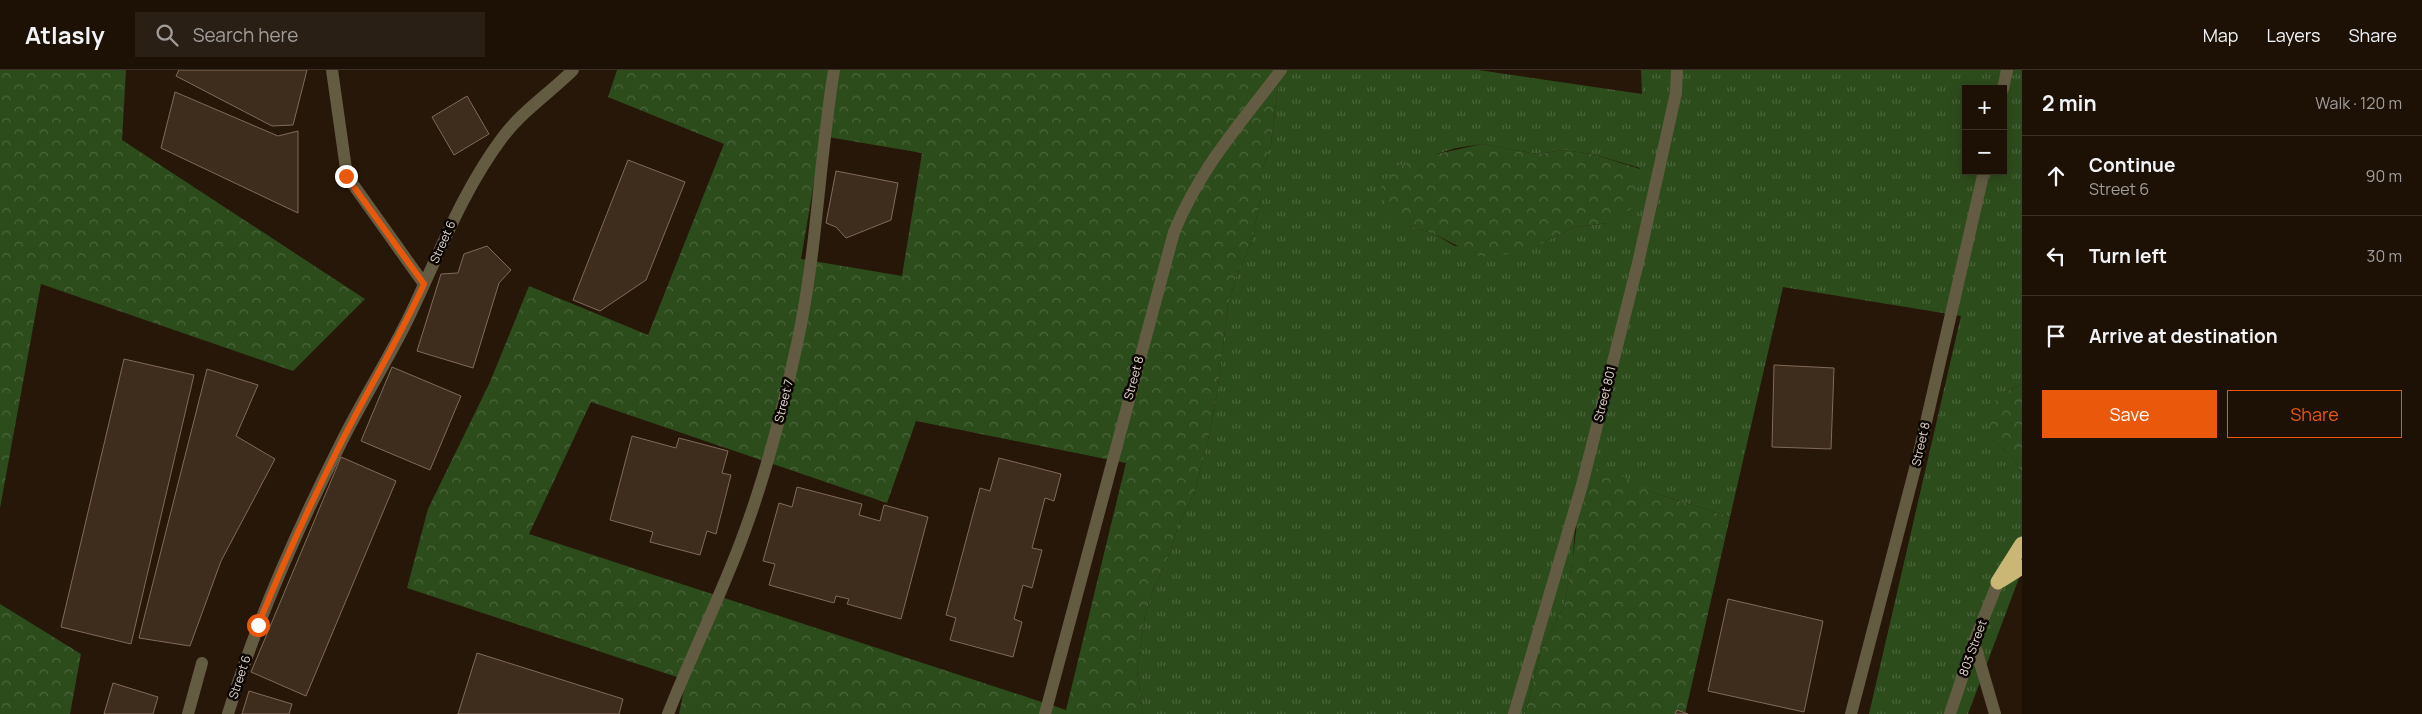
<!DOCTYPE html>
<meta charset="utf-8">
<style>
:root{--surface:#1d1106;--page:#2a1f14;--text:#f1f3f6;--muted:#a09d9b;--line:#3b3128;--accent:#ea580c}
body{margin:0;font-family:Manrope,sans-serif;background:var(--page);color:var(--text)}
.controls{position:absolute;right:15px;top:15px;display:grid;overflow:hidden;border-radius:0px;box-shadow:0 2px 12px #0003}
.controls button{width:45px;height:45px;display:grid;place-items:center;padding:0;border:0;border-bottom:1px solid var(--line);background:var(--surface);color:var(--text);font:25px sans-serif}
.stop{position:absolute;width:15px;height:15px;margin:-11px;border:4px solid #ea580c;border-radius:50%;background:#fff}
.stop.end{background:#ea580c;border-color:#fff;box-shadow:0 1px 5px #0008}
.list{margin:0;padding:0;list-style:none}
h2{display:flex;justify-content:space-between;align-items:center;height:65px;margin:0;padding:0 20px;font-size:21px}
h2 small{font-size:16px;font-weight:400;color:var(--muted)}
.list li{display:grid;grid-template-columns:32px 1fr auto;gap:15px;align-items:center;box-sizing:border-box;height:80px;padding:0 20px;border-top:1px solid var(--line)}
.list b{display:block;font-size:19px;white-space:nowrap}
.list p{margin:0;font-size:16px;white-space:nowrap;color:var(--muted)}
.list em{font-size:16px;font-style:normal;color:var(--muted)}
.actions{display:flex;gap:10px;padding:15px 20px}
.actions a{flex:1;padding:11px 0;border:1px solid var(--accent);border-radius:0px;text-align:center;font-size:18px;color:var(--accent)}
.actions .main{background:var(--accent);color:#fff}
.icon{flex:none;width:28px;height:28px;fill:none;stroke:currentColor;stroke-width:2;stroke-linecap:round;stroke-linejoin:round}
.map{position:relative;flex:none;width:2022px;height:644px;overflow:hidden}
header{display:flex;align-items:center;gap:30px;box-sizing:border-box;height:70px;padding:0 25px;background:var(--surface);border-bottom:1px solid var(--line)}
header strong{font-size:24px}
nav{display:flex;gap:28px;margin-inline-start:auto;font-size:18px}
.search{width:350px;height:45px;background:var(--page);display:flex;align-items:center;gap:12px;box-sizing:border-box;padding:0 18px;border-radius:0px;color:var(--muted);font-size:19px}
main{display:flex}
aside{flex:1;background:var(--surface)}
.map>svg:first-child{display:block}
</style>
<header>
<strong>Atlasly</strong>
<div class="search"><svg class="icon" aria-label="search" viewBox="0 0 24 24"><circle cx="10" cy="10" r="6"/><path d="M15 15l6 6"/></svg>Search here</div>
<nav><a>Map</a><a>Layers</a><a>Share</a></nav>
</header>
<main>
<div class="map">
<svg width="2022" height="644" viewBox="0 0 2022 644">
<defs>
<pattern id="grass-tufts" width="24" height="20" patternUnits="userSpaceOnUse" patternTransform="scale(1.25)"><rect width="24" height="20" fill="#2d4c1c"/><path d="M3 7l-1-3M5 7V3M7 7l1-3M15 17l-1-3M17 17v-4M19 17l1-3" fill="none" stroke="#4b653c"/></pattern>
<pattern id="forest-crowns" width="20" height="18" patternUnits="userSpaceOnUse" patternTransform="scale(1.25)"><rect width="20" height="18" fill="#2d4c1c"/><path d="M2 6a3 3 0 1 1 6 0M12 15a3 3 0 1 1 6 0" fill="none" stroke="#4b653c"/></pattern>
</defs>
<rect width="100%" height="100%" fill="#271708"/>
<!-- grass -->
<path fill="url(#grass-tufts)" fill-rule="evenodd" d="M1280 0H1478L1642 24 1641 0H2022V314L2003 323 1993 370 2013 388 2022 403V500L1968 644H1869L1961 246 1783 217 1730 447 1651 422 1628 411 1575 457 1573 488 1564 536 1541 580 1525 644H1143L1137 600 1145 545 1153 520 1170 483 1178 456 1194 424 1208 370 1218 317 1228 235 1236 207 1250 176 1262 125V100L1271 75ZM1966 19H2003V101H1966ZM1482 74 1537 84 1564 80 1592 84 1640 98 1608 153 1575 157 1543 173 1455 176 1434 164 1409 156 1398 96 1456 78Z"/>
<!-- forest -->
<path fill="url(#forest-crowns)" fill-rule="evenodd" d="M0 0H126L122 70 365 229 293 301 41 214 0 438Z
M617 0H1280L1271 75 1262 100V125L1250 176 1236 207 1228 235 1218 317 1208 370 1194 424 1178 456 1170 483 1153 520 1145 545 1137 600 1143 644H679L686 610 407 518 428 439 490 312 529 216 648 265 724 74 608 27ZM822 66 922 83 902 206 801 189ZM591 332 887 433 916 351 1126 393 1066 640 529 464Z
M1482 74 1537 84 1564 80 1592 84 1640 99 1631 139 1608 153 1575 157 1543 173 1509 184 1480 187 1434 164 1409 156 1388 142 1379 119 1398 96 1428 86Z
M2022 314V403L2013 388 1993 370 1988 339 2003 323Z
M1603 395 1651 422 1730 447 1685 644H1525L1541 580 1564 536 1573 488 1582 408Z
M0 534 81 584 70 644H0Z"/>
<!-- building -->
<path fill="#3e2c1c" stroke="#806b5a" d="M179 0H307L293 55 272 56 176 6Z
M175 22 278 66 298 61V143L161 78Z
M467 26 489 64 454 85 432 47Z
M628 90 685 112 646 210 600 241 573 230Z
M836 101 898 113 891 150 846 168 836 157 826 153Z
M487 176 511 200 499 213 473 298 417 281 441 204 458 203 464 184Z
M124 289 194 305 131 574 61 557Z
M1774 295 1834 298 1831 379 1772 377Z
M392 297 461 326 430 400 361 371Z
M207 299 258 315 236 366 275 389 221 491 190 576 139 568Z
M632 366 676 378 679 368 728 381 722 403 731 405 716 464 707 461 700 485 650 472 653 462 610 450Z
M341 387 396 411 306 626 251 602Z
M999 388 1061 404 1054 431 1045 428 1032 478 1042 480 1032 518 1023 515 1014 549 1022 552 1013 587 950 570 956 548 946 545 980 418 990 421Z
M797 417 862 434 859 445 880 451 884 435 928 447 901 549 847 534 849 529 836 526 834 533 769 515 775 494 763 491 779 433 792 437Z
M1728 529 1823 551 1804 642 1708 621Z
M477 583 623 629 619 644H458Z
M113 613 158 627 153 644H104Z
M249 621 292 634 289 644H242Z
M1677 640 1688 644H1675Z"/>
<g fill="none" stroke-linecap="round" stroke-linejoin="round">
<!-- minor -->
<path stroke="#645c42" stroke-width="12" d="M332 0 347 106 424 214
M2003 19 2007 0
M1974 572 1995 644
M188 644 202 593
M228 644C256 551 296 462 340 375 361 332 387 292 408 249 438 187 461 123 502 68 522 41 550 23 573 0
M668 644C692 583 722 524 744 463 767 401 783 338 797 274 817 183 819 91 834 0
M1045 644 1174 162C1202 95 1238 57 1281 0
M1514 644 1582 415 1638 193 1676 23 1677 0
M1851 644 1918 387 1984 101
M1950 644 1974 572 1998 512"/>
<!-- motorway -->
<path stroke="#cbb775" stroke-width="15" d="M2001 510 2022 497
M1998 512 2022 474"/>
</g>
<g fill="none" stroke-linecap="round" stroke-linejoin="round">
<!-- route -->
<path stroke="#ea580c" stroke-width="6" d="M258 555C283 494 310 434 340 375 367 321 399 269 424 214L346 106"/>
</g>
<g text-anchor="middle" stroke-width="5" stroke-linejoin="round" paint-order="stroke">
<!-- street labels -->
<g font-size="12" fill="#e1d6cc" stroke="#0b0502">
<text transform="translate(443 172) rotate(-66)" y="4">Street 6</text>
<text transform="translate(1134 308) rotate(-75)" y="4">Street 8</text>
<text transform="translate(1605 324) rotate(-76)" y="4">Street 801</text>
<text transform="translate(784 331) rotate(-76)" y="4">Street 7</text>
<text transform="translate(1921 374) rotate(-77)" y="4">Street 8</text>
<text transform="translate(1973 578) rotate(-70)" y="4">803 Street</text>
<text transform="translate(240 607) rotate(-72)" y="4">Street 6</text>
</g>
</g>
</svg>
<div class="controls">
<button>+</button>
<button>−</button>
</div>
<div class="stop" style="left:258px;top:555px"></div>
<div class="stop end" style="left:346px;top:106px"></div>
</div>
<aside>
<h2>2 min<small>Walk · 120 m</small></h2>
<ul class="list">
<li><svg class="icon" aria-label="ahead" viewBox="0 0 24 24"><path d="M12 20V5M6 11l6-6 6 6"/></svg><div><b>Continue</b><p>Street 6</p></div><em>90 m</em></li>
<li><svg class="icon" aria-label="left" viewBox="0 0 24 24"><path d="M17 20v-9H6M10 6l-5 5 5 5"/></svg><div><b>Turn left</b></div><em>30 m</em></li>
<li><svg class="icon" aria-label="arrive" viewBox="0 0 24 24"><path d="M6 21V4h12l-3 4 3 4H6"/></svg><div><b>Arrive at destination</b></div></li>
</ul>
<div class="actions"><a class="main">Save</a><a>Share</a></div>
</aside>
</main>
